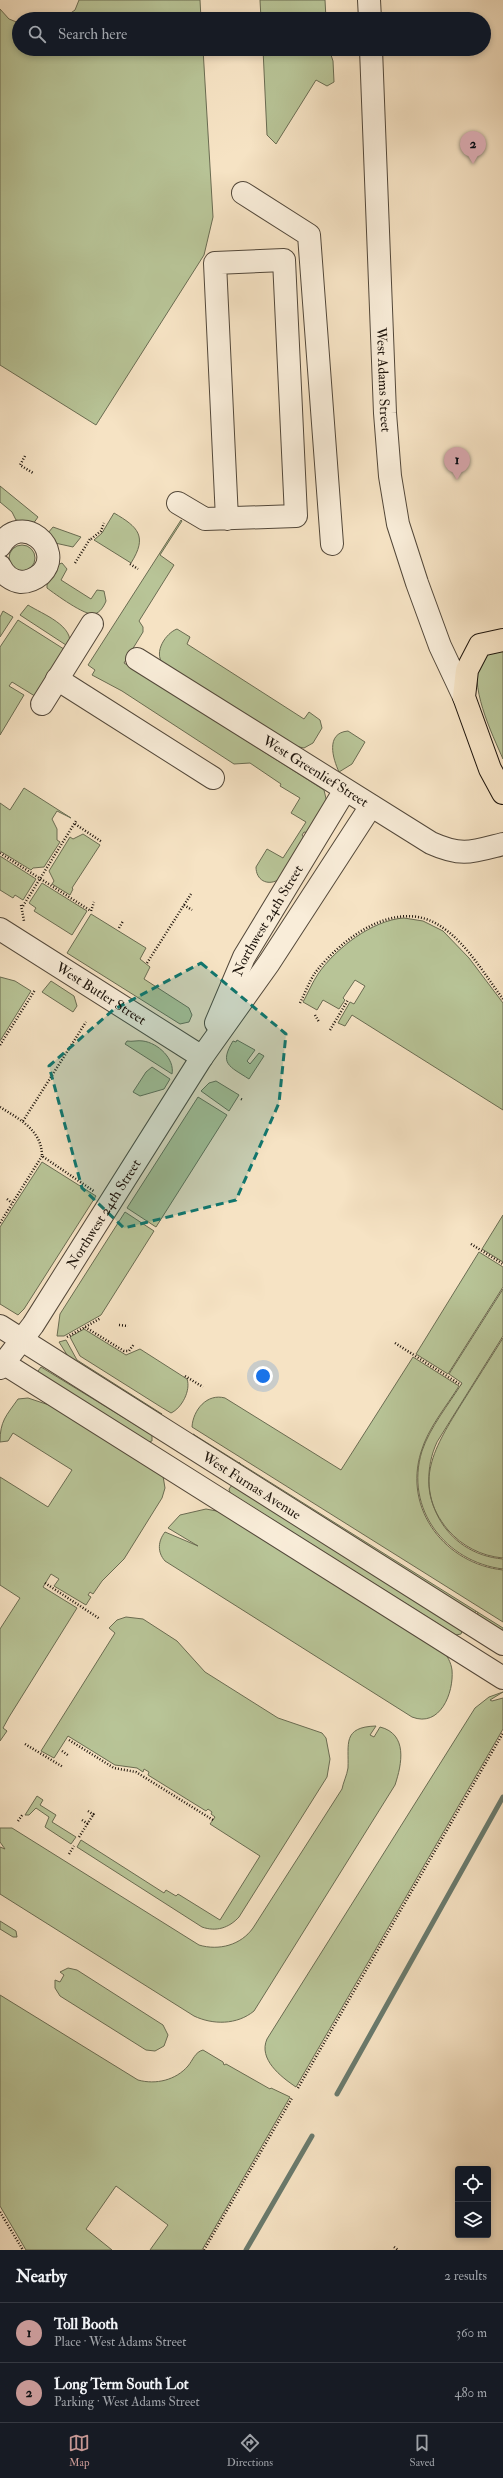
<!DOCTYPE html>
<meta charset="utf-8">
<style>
:root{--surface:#171b24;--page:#20242c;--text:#f1f3f6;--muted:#9ea1a6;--line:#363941;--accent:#c59692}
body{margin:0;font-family:"IM FELL Double Pica",serif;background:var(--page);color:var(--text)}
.controls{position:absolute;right:12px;bottom:12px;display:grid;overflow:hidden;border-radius:4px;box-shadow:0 2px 6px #0003}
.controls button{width:36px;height:36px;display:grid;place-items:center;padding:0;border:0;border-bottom:1px solid var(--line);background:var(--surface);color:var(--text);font:20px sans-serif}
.you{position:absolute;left:263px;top:1376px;width:14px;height:14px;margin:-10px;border:3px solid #fff;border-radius:50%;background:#1a73e8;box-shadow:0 0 0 6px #1a73e833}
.badge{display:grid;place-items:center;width:26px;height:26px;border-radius:50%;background:var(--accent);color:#111;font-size:13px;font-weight:700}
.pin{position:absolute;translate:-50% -33px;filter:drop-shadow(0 1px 2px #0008)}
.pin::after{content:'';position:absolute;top:21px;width:14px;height:12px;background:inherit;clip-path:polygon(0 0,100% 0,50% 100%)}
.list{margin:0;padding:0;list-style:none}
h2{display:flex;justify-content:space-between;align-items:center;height:52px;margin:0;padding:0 16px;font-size:17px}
h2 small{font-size:13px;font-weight:400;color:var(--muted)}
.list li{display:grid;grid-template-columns:26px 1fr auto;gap:12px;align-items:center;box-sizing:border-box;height:60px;padding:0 16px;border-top:1px solid var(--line)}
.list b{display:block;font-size:15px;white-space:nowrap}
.list p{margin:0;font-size:13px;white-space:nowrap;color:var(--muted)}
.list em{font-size:13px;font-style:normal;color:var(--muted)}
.icon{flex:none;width:22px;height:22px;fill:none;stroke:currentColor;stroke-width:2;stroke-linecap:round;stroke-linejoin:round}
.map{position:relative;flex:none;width:503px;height:2250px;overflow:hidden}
.search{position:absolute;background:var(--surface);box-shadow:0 2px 6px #0003;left:12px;right:12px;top:12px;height:44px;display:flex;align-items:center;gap:10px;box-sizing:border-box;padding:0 14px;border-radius:22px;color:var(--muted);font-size:15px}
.sheet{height:172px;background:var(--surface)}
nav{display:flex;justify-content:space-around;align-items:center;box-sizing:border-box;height:56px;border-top:1px solid var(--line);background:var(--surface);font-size:11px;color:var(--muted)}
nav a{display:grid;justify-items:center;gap:2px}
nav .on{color:var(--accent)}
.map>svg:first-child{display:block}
</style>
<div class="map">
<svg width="503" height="2250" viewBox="0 0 503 2250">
<rect width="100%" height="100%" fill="#f6e3c4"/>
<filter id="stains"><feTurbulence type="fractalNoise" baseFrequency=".005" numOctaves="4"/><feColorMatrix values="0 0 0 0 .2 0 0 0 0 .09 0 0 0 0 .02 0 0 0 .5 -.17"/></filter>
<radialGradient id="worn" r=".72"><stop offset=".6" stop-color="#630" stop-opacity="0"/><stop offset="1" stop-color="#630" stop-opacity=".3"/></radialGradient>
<!-- green -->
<path fill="#b8c497" stroke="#6a6c52" d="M79 0H200L201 19H62L75 10Z
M260 0H325L326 19H261Z
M0 9 9 19 19 23V49H203L213 217 204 255 96 425 0 365Z
M263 49H329L333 61 334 82 327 86 316 80 276 144 267 135Z
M0 486 38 517 33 524 16 520 12 512 0 502Z
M114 513C138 527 148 536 131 563L94 540 102 533Z
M181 520 182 521 160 555 174 565 139 621 143 627V632L124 663 324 790 327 803 309 833 304 832 302 835 305 839 278 880C267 886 256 880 256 867L267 849 283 858 306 822 291 813 300 798 280 786 281 784 250 763 234 764 122 691 92 675 95 670 88 665Z
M53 527 81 537 73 547 55 543 48 533Z
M9 558a13 13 0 1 1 26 0a13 13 0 1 1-26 0Z
M62 563 67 569 61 580 91 599 97 590 104 591 106 601C104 606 100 613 94 614 85 616 55 594 47 588V585L57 565Z
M28 605C42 614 76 626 69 647L20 615Z
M3 611 13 617 0 637V617Z
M18 620 67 651 38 698 12 682 9 686 24 695 0 735V647Z
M177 629 190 637 187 644 304 719 309 712 320 720 322 728 313 743 304 748 295 746 163 664C153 652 166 633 177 629Z
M503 647V759C493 736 466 681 482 659 486 652 495 649 503 647Z
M348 731 365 742 352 764 339 772C333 759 325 733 348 731Z
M24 788 71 818 57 811 52 819 57 829V840L60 842 44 867 33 868 31 870 0 851V803L10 810Z
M83 834 100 845 72 888 73 889 70 895 52 884 54 881 49 871 70 837 73 839Z
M0 856 36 879 23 900 15 895 13 898 0 890Z
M42 883 87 911 72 935 34 911 36 908 29 903Z
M91 914 146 948 140 959 150 967 144 979 189 1008 192 1015 189 1022 180 1024 67 953Z
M404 918 423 921 443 931 469 958 503 1003V1110L352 1015 345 1026 338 1023 350 1002 354 1004 365 986 355 980 343 998 345 1000 339 1009 323 1000 317 1010 303 1002C308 993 312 983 318 974 335 949 372 920 404 918Z
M0 977 15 981 31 991 0 1041Z
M51 981 74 996 77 1006 73 1012 42 992Z
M237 1040 255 1050 247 1061 250 1064 259 1053 264 1056 249 1079C229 1066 219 1064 233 1041L236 1042Z
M127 1041C132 1042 138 1040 143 1041 158 1043 175 1059 172 1074L125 1044Z
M152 1067 170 1079 164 1089 140 1096 133 1092 146 1072Z
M216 1081 239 1095 229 1111 201 1091 209 1083Z
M198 1097 227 1115 156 1227 127 1208Z
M42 1162 96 1196 24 1309 18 1315 0 1304V1227Z
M125 1212 154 1231 101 1315 64 1336H57L60 1314Z
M503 1215V1262L482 1249Z
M479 1252 503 1267V1287L448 1374 416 1354Z
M503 1289V1336L437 1442C413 1494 444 1554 503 1559V1569C446 1562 404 1509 422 1451 430 1427 449 1404 462 1383L449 1374Z
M84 1329 126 1355 140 1349 187 1379C191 1390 182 1408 171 1413L161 1407 80 1356 70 1337Z
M503 1338V1558C481 1556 462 1546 448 1530 410 1484 436 1445 462 1403 476 1381 489 1360 503 1338Z
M66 1340 77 1360 162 1414H157L69 1358 59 1342Z
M413 1357 459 1386C446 1407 428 1428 421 1452 403 1510 446 1564 503 1570V1622L192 1427C193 1410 207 1393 225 1398L341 1470Z
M41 1367 152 1435V1441L148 1442 40 1374 38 1371Z
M28 1398 58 1408 163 1476 165 1488 162 1498 124 1559 102 1581 93 1594 90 1592 88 1595 91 1597 86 1605 54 1586 59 1579 51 1574 43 1587 77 1608 9 1717 3 1728 7 1731 0 1741V1629L20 1598 0 1585V1477L48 1507 72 1470 13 1433 8 1441 0 1442C0 1421 6 1416 18 1399Z
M193 1434 503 1628V1632L477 1616 478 1613 476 1611 474 1614 239 1466 241 1464 239 1462 237 1465Z
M232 1485 462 1631 461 1634 456 1635 230 1493 229 1489Z
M206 1509 222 1512 443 1650C447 1656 451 1662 452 1670 454 1693 440 1728 412 1717L165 1561C157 1552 158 1541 165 1532L198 1546 168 1528 180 1515Z
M126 1617 143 1619 177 1641 205 1672 278 1718 322 1733 326 1738 330 1759 327 1777 239 1917C229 1928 216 1932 202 1927L77 1847 81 1840 164 1893 166 1890 176 1896 178 1894 220 1920 260 1856 210 1824 215 1817 211 1814 212 1812 208 1809 206 1811 148 1775 149 1772 144 1769 143 1772 137 1768 115 1765 68 1736 54 1758 41 1751 115 1633 109 1628 117 1620Z
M503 1692 490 1700 492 1701 503 1698V1729L296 2087C281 2077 258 2059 267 2039L475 1708 489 1697Z
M376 1726 370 1735 374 1737 380 1727C408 1734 402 1764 395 1785L254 2011C237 2025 213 2025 194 2016L0 1894V1847L5 1849 0 1842V1828H12L199 1945C219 1951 241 1945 253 1928L342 1789C343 1783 347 1775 348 1768 349 1744 342 1727 376 1726Z
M37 1796 43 1800 40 1805 56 1815 52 1822 76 1837 71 1844 45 1827 49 1817 36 1808 29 1815H25Z
M0 1921 16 1931 17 1937H13L0 1929Z
M68 1968 77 1970 163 2025 168 2035 164 2046 155 2051 146 2050 60 1996 55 1988V1980L60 1982 64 1975 60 1972Z
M0 1995 138 2080C156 2085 176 2080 188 2066 193 2060 195 2052 203 2050L223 2062 224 2065 226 2064 270 2089 271 2088 290 2097 202 2250H150L168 2225 116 2186 86 2229 112 2250H26L0 2206Z"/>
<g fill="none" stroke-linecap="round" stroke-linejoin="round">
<!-- stream -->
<path stroke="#6a7b6e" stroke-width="5" d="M337 2094 503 1797
M246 2250 312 2136"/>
<!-- minor casing -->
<g stroke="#53483a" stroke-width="24">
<g id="minor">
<path d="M369 0 370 19"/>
<path id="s1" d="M371 49 385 413 390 476 398 524 417 583 440 646 464 697"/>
<path d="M243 193 309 235 332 544"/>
<path d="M178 503 205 519 296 516 284 260 215 263 227 519"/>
<path d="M0 546C21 510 66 549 41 574 35 579 29 582 21 582 12 581 4 575 0 566"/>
<path id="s2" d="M137 659 431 843C462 857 472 852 503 844"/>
<path d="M57 679 213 778"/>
<path d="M42 704 92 624"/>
<path id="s3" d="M0 929 202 1057"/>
<path id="s4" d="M216 1023 244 957 345 790"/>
<path id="s5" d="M0 1326 503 1644"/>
<path d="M0 1361 503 1678"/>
<path id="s6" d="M0 1368 33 1325 202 1057 269 963 371 806"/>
</g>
</g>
<!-- major casing -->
<g stroke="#1d140c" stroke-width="24">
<path id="major" d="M503 640 480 645 467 670 464 697 490 769 503 793"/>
</g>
<!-- path -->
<path stroke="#1d140c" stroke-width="2.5" stroke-dasharray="1 2" stroke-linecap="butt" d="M25 456 20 465 33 473
M91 539 101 531 104 523
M75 563 90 539
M130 564 138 569
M75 824 102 842
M0 853 91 911 94 902
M21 905 24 921
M184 905 192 910
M23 906 76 821
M119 928 123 921
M147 963 191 894
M300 1003C305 993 309 982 315 973 341 939 394 899 437 924 465 940 484 974 503 999
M315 1015 319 1022
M330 1030 348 1000
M0 1045 35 990
M241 1099 243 1100
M0 1107C19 1119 42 1130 42 1156L95 1192
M23 1121 86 1022
M7 1199 12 1203
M0 1223 42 1156
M471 1244 503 1264
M119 1325 128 1326
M85 1327 124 1351H129L134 1344
M67 1337 101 1318
M395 1343 461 1385
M185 1376 203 1387
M45 1583 100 1619
M69 1740 114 1768 136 1772 213 1820
M25 1744 63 1767
M62 1751 69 1756
M88 1811 94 1815
M82 1820 88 1824
M18 1821 23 1814
M79 1837 95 1812
M69 1854 74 1846
M298 2088 503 1733
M0 2212 23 2250
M394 2247 398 2250
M204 2250 292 2098"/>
<!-- minor -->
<use href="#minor" stroke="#f9edd9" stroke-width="22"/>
<!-- major -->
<use href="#major" stroke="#f6e3c4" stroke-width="22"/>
</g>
<!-- marked area -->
<path fill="#0f766e" fill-opacity="0.2" stroke="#0f766e" stroke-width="3" stroke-dasharray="8 5" stroke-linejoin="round" d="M201 963 286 1034 279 1103 236 1200 124 1228 82 1188 49 1066 113 1010Z"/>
<g text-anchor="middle" stroke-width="3" stroke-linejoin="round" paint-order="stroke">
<!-- street labels -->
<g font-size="14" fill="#1d140c" stroke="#f9edd9">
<text dy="5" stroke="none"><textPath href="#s1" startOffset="331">West Adams Street</textPath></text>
<text dy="5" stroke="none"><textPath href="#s2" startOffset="211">West Greenlief Street</textPath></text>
<text dy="5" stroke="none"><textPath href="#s4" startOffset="115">Northwest 24th Street</textPath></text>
<text dy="5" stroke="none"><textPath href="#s3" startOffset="120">West Butler Street</textPath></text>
<text dy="5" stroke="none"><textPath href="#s6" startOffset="186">Northwest 24th Street</textPath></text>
<text dy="5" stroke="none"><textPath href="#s5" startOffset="298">West Furnas Avenue</textPath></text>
</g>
</g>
<rect width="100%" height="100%" filter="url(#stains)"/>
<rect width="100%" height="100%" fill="url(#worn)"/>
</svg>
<div class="controls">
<button><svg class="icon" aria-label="locate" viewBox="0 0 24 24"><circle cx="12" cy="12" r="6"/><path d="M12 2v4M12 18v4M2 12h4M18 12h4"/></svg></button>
<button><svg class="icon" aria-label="layers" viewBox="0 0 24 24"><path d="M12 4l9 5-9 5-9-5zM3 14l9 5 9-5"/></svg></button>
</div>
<div class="you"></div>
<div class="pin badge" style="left:457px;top:480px">1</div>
<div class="pin badge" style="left:473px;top:164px">2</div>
<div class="search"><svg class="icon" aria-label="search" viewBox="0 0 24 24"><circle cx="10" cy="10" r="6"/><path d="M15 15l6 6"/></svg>Search here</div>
</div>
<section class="sheet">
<h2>Nearby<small>2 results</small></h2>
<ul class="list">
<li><span class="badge">1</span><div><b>Toll Booth</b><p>Place · West Adams Street</p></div><em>360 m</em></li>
<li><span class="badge">2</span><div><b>Long Term South Lot</b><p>Parking · West Adams Street</p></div><em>480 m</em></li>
</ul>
</section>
<nav>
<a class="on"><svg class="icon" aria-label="map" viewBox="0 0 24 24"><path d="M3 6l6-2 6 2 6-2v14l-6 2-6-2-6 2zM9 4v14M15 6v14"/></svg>Map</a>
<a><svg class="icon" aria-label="directions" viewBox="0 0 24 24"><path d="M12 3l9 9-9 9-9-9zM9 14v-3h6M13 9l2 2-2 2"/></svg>Directions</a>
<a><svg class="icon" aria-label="saved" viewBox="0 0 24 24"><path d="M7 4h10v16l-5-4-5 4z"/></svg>Saved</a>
</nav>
